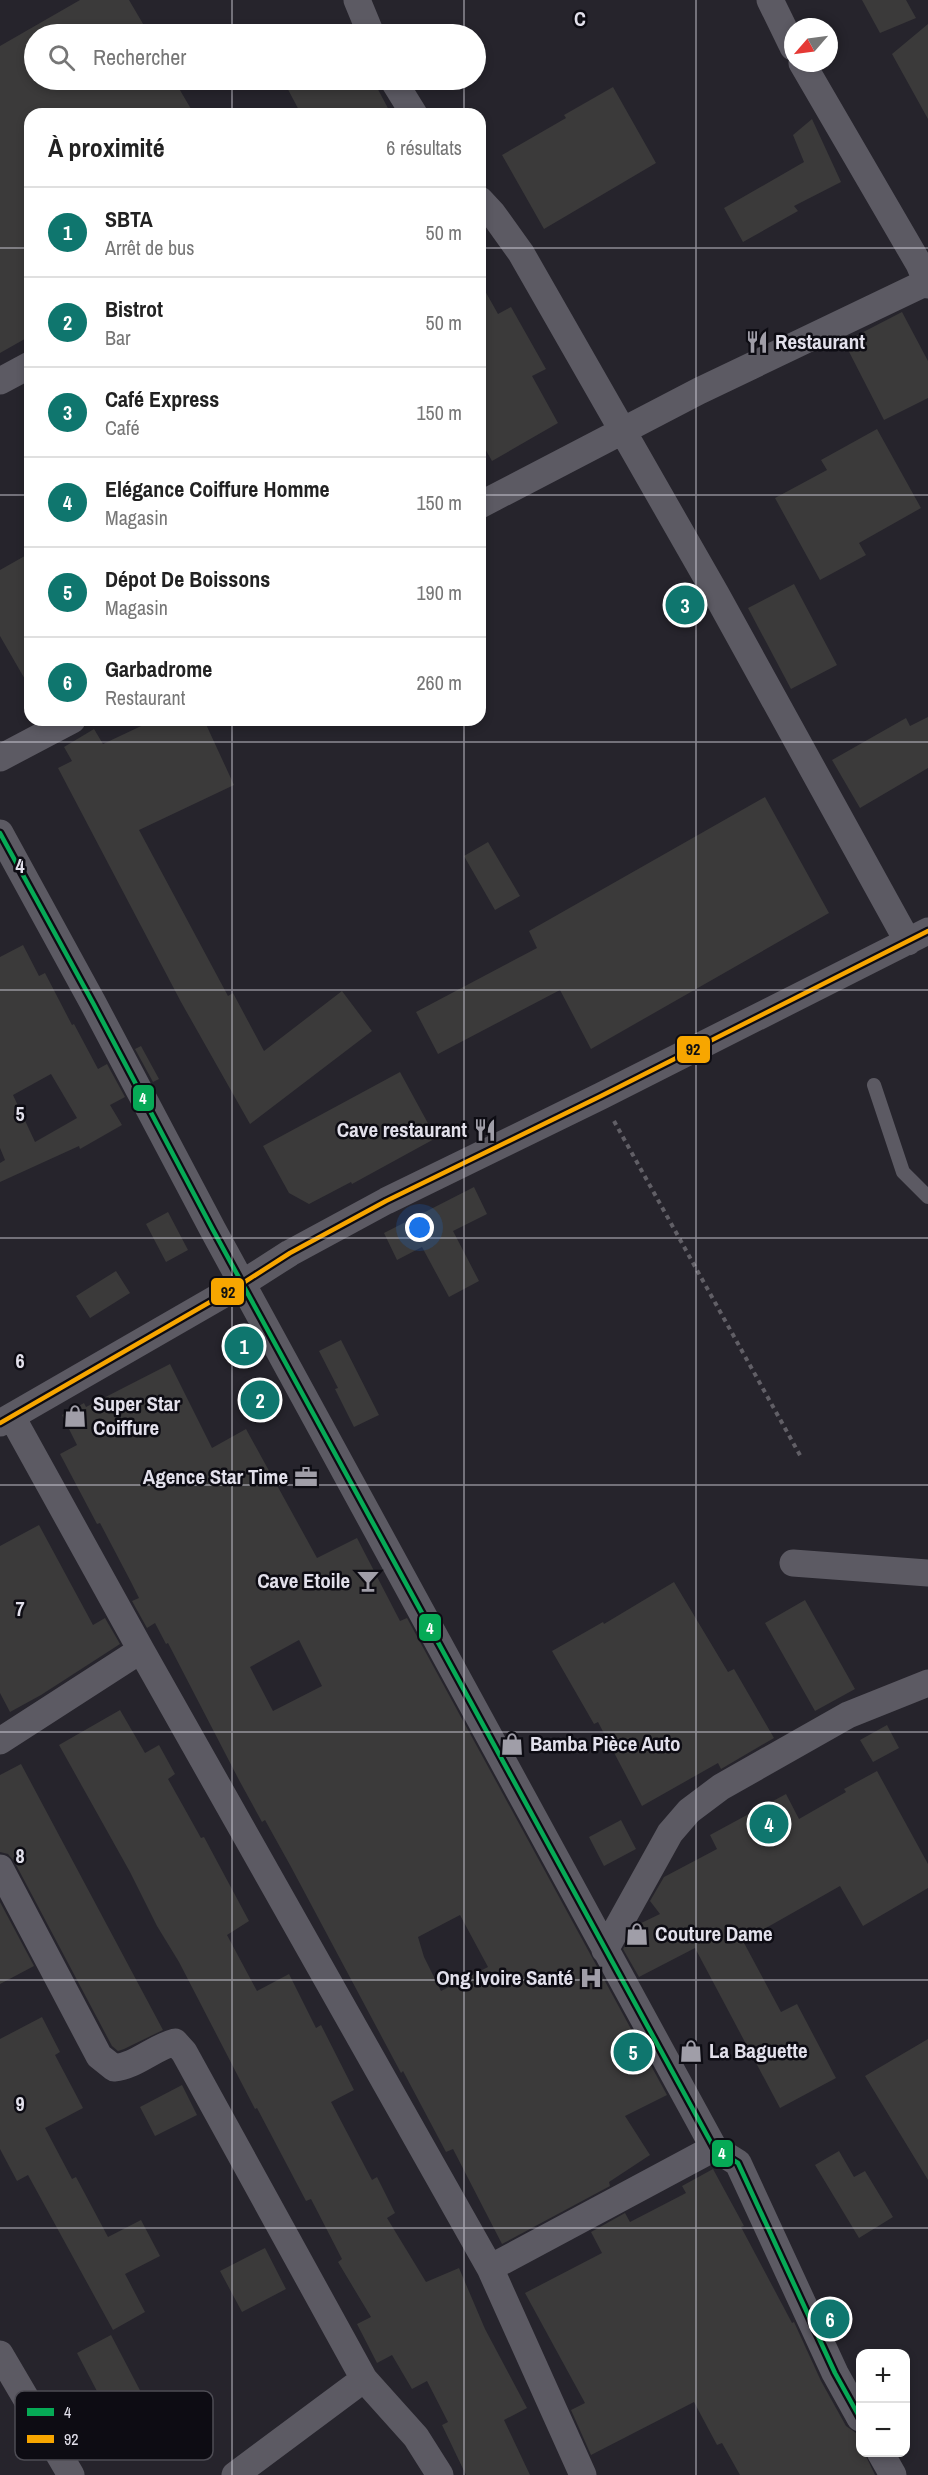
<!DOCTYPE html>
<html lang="fr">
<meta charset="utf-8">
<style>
:root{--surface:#fff;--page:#f2f2f2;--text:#222;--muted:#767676;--line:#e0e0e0;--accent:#0f766e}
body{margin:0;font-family:"Archivo Narrow",sans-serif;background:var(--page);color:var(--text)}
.controls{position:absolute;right:18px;bottom:18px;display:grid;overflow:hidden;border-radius:12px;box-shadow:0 3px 9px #0003}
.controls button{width:54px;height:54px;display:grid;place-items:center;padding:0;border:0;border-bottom:2px solid var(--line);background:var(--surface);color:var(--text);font:30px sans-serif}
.compass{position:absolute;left:784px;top:18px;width:54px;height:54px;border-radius:50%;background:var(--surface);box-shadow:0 3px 9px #0003;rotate:242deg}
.you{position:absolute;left:420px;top:1228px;width:21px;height:21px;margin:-15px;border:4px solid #fff;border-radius:50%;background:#1a73e8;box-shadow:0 0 0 9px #1a73e833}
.badge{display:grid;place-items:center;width:39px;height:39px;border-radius:50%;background:var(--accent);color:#fff;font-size:20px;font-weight:700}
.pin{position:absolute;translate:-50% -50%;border:3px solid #fff;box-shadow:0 2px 6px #0006}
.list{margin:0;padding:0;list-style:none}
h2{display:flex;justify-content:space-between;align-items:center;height:78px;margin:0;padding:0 24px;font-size:26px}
h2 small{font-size:20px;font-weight:400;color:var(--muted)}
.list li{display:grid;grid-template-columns:39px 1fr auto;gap:18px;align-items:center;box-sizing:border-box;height:90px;padding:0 24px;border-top:2px solid var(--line)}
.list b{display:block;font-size:22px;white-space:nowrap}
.list p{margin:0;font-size:20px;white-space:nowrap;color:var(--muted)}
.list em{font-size:20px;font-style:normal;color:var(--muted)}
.icon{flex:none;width:33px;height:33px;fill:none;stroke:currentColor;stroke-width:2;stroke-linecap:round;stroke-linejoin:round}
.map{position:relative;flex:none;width:928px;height:2475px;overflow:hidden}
.search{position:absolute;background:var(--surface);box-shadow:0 3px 9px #0003;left:24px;top:24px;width:462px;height:66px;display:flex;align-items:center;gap:15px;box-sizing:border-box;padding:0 21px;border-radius:33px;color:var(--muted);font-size:22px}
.panel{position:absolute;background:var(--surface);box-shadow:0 3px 9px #0003;left:24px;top:108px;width:462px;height:618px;border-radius:18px}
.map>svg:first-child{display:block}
</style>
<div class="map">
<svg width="928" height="2475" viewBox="0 0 928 2475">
<rect width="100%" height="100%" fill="#26242c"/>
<!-- building -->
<path fill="#3b3a3a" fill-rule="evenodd" d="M80 0H129L149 34H34V80H174L194 114H30V336L0 353V46Z
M862 0H906L916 18 880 33Z
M928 24V119L892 54Z
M283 80H373L391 114H301Z
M613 87 656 163 544 229 502 155 566 118 564 115Z
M812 119 841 182 794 206 798 211 743 242 724 208 804 162 793 135Z
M480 282 498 314 511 307 546 369 532 376 558 423 492 461 480 440Z
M902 312 928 361V398L884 420 844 342Z
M877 429 921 508 859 543 866 555 820 580 775 498 827 470 821 460Z
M30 553V688L0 636V570Z
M794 584 837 665 791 689 748 608Z
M928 717V768L860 808 832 760 906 718 910 726Z
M154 720H204L234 785 139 830 228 996 233 993 264 1051 342 991 372 1031 250 1124 181 1002 58 768 72 761 64 747 94 729 103 744Z
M765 797 829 913 591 1049 560 990 438 1054 416 1012 537 948 529 931Z
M488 842 520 896 495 910 464 856Z
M23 945 39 976 45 973 72 1025 74 1024 98 1069 107 1064 125 1097 110 1105 122 1125 80 1149 79 1146 0 1182V1163L5 1160 0 1148V957ZM51 1074 77 1118 35 1142 13 1095Z
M141 1046 159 1079 153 1082 135 1049Z
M400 1072 436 1138 352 1184 351 1182 309 1204 289 1193 263 1146Z
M474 1187 487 1214 453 1231 479 1281 449 1297 422 1247 397 1260 384 1233Z
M168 1212 188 1250 166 1262 146 1224Z
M116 1271 130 1293 90 1318 76 1296Z
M341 1340 379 1415 354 1427 335 1389 338 1388 319 1351Z
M170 1364 212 1448 246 1429 317 1558 357 1538 400 1621 407 1618 667 2095 625 2116 650 2155 609 2182 610 2186 502 2244 453 2149 446 2152 403 2071 401 2073 290 1865 265 1820 262 1822 239 1780 168 1643 166 1644 155 1623 147 1628 132 1601 139 1598 131 1582 100 1523 97 1524 60 1454 77 1445 62 1415 84 1403 86 1407ZM299 1640 322 1686 273 1711 250 1667ZM460 1915 488 1967 441 1991 424 1957 418 1937Z
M39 1525 93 1625 105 1618 120 1644 41 1695 10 1712 0 1693V1546Z
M674 1582 728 1672 734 1669 774 1738 721 1769 718 1763 642 1806 598 1722 594 1724 552 1651 603 1622 604 1624Z
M805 1600 855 1689 815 1711 765 1623Z
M120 1710 145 1753 159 1745 175 1774 168 1779 201 1838 204 1837 249 1921 227 1935 257 1991 289 1974 316 2028 321 2025 354 2090 331 2102 372 2180 377 2177 395 2213 387 2218 426 2282 459 2268 485 2329 527 2408 504 2420 530 2475H466L442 2425 448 2422 427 2381 412 2389 392 2355 377 2363 357 2324 371 2317 338 2262 342 2259 311 2199 306 2201 257 2108 255 2109 179 1962 157 1926 130 1872 59 1745Z
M887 1725 899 1748 873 1762 860 1740Z
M21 1764 163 2030 124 2049 118 2051 112 2046 14 1861 8 1854 0 1852V1775Z
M877 1771 928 1864V1888L863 1926 840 1886 743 1941 781 2012 797 2004 836 2078 780 2108 695 1948 639 1977 623 1949 637 1925 660 1914 650 1901 664 1877 717 1849 710 1835 786 1794 799 1819 846 1792 844 1789Z
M621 1820 636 1849 604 1866 589 1837Z
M0 1902 34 1966 0 1984Z
M42 2017 60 2052 55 2055 83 2108 45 2128 72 2179 76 2177 108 2237 141 2220 160 2256 125 2274 145 2312 113 2330 28 2175 17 2181 0 2149V2039Z
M928 2039V2180L865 2076Z
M182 2085 197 2115 155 2136 140 2107Z
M839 2151 854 2177 865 2171 893 2217 859 2238 815 2165Z
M713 2169 744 2226 741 2227 792 2323 794 2322 821 2381 846 2426 856 2433 861 2441V2452H864L875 2475H740L722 2443 717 2445 694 2402 591 2455 571 2410 585 2403 525 2293 602 2253 591 2232 625 2213 630 2222 686 2193 682 2186Z
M265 2248 286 2289 242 2312 220 2271Z
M111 2335 144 2398 110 2416 77 2353Z"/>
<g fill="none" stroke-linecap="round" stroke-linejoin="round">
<!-- path -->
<path stroke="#615f66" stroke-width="4" stroke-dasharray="4.5 4.5" stroke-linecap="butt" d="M614 1121 801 1457"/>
<!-- service -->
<path stroke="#5c5a63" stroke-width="14" d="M874 1085 903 1172 928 1197"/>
<!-- minor -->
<path stroke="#5c5a63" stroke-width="27" d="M357 0 371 34
M770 0 793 47
M802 63 919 264 928 285
M393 80 414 114
M480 200 493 214 521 253 716 594 908 942
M0 381 30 365
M480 505 699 391 927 282
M0 758 72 720
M0 833 93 1003 213 1230 714 2148 738 2163 835 2373 860 2418
M12 1417 141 1650 490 2268 583 2475
M0 1423 243 1283 290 1253 386 1201 601 1096 928 931
M793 1563 928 1573
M0 1741 141 1650
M0 1868 99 2056 114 2068C136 2066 153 2048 175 2042L184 2052 364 2379 416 2437 440 2475
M605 1950 670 1833 689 1811 721 1787 848 1715 928 1683
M490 2268 714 2148
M0 2354 71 2475
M880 2452 893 2475
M235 2475 364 2379"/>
<!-- bus-1 casing -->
<g stroke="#0d0c13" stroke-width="9">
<path id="bus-1" d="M0 833 93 1003 213 1230 714 2148 738 2163 835 2373 860 2418"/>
</g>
<!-- bus-2 casing -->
<g stroke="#0d0c13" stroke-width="9">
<path id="bus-2" d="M0 1423 243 1283 290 1253 386 1201 601 1096 928 931"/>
</g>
<!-- bus-1 -->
<use href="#bus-1" stroke="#06aa56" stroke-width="4.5"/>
<!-- bus-2 -->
<use href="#bus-2" stroke="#f7a600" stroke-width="4.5"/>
</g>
<!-- grid -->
<path fill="none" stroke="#e2e0eb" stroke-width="1.5" stroke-opacity="0.55" d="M232 0V34M464 0V34M696 0V2475M232 80V114M464 80V114M0 248H30M480 248H928M0 495H30M480 495H928M232 720V2475M464 720V2475M0 742H928M0 990H928M0 1238H928M0 1485H928M0 1732H928M0 1980H928M0 2228H928"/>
<!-- icons -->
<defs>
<g id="restaurant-bare" transform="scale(1.8)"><path d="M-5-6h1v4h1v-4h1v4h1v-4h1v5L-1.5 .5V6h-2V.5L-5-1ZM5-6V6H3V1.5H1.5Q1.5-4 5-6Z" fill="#a09ea8" stroke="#0d0c13" stroke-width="2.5" paint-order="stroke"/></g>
<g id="shop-bare" transform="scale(1.8)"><path d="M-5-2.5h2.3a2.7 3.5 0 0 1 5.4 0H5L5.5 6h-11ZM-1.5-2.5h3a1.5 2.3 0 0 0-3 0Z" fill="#a09ea8" stroke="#0d0c13" stroke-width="2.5" paint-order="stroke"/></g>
<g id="office-bare" transform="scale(1.8)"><path d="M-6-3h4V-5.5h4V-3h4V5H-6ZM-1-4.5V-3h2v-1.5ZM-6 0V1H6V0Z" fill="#a09ea8" stroke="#0d0c13" stroke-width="2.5" paint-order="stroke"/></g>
<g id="bar-bare" transform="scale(1.8)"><path d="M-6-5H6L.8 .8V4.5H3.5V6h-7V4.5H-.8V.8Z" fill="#a09ea8" stroke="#0d0c13" stroke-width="2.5" paint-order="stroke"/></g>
<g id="hospital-bare" transform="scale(1.8)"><path d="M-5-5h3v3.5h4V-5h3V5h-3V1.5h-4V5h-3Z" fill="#a09ea8" stroke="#0d0c13" stroke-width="2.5" paint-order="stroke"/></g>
</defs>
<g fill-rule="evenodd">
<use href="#restaurant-bare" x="757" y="342"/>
<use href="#restaurant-bare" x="485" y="1130"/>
<use href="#shop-bare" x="75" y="1416"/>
<use href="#office-bare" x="306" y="1477"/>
<use href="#bar-bare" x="368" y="1581"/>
<use href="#shop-bare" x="512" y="1744"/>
<use href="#shop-bare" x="637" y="1934"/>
<use href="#hospital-bare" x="591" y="1978"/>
<use href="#shop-bare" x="691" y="2051"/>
</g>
<g text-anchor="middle" stroke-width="5" stroke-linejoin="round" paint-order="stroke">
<!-- poi labels -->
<g font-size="21" font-weight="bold" fill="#e2e0eb" stroke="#0d0c13" text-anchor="start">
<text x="775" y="349">Restaurant</text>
<text x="467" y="1137" text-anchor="end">Cave restaurant</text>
<text x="93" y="1411">Super Star<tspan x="93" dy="24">Coiffure</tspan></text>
<text x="288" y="1484" text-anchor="end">Agence Star Time</text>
<text x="350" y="1588" text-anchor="end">Cave Etoile</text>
<text x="530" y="1751">Bamba Pièce Auto</text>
<text x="655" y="1941">Couture Dame</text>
<text x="573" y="1985" text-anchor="end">Ong Ivoire Santé</text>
<text x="709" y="2058">La Baguette</text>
</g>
</g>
<!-- legend -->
<rect x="15" y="2391" width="198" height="69" rx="9" fill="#0d0c13" stroke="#4d4c54" stroke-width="1.5"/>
<rect x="27" y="2408" width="27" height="8" fill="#06aa56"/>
<rect x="27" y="2435" width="27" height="8" fill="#f7a600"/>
<g font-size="16" fill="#e2e0eb">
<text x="64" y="2418">4</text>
<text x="64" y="2445">92</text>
</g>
<g font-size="20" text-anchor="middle" font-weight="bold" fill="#e2e0eb" stroke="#0d0c13" stroke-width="5" stroke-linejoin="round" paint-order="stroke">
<text x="580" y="26">C</text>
<text x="20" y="873">4</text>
<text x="20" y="1121">5</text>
<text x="20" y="1368">6</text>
<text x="20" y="1616">7</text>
<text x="20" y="1863">8</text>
<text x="20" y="2111">9</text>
</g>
<g stroke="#0d0c13" stroke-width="2">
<rect x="676" y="1035" width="35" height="29" rx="6" fill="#f7a600"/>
<rect x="132" y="1084" width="23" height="28" rx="6" fill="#06aa56"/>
<rect x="210" y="1277" width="35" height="29" rx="6" fill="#f7a600"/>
<rect x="418" y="1613" width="24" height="29" rx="6" fill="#06aa56"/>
<rect x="711" y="2139" width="23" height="29" rx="6" fill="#06aa56"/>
</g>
<g font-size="16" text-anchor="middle" font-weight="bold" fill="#fff">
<text x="143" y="1104">4</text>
<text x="430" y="1634">4</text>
<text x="722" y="2159">4</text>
</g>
<g font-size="16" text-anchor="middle" font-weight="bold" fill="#111">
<text x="693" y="1055">92</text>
<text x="228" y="1298">92</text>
</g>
</svg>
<div class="controls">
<button>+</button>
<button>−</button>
</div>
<svg class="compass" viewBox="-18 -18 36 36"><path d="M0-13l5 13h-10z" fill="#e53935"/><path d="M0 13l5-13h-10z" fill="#767676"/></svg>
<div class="you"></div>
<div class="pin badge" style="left:244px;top:1346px">1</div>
<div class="pin badge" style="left:260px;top:1400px">2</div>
<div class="pin badge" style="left:685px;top:605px">3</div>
<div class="pin badge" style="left:769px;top:1824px">4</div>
<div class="pin badge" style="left:633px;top:2052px">5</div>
<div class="pin badge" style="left:830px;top:2319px">6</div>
<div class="search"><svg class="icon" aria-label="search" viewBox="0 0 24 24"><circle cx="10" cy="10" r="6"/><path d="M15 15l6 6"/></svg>Rechercher</div>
<section class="panel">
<h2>À proximité<small>6 résultats</small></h2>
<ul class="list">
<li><span class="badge">1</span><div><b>SBTA</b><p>Arrêt de bus</p></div><em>50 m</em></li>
<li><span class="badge">2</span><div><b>Bistrot</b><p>Bar</p></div><em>50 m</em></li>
<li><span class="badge">3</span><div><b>Café Express</b><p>Café</p></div><em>150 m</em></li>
<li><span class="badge">4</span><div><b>Elégance Coiffure Homme</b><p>Magasin</p></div><em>150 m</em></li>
<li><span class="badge">5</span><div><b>Dépot De Boissons</b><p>Magasin</p></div><em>190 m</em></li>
<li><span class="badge">6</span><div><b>Garbadrome</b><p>Restaurant</p></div><em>260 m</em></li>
</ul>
</section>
</div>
